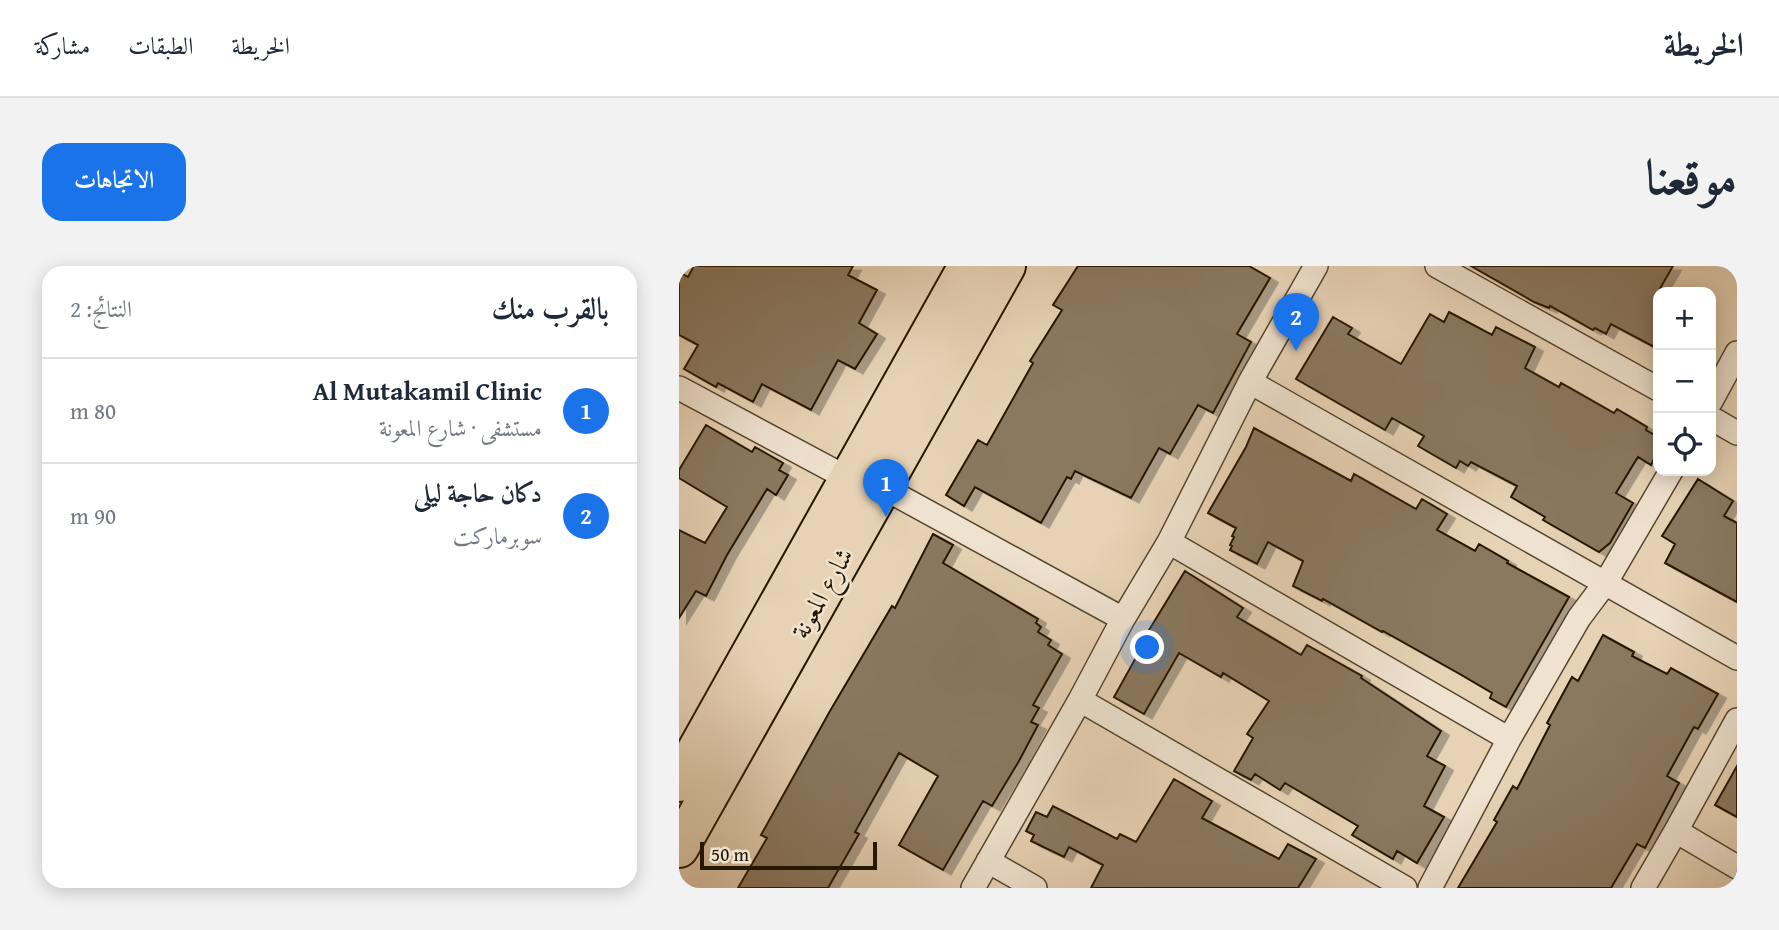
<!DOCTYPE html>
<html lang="ar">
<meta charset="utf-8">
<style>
:root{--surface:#fff;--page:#f2f2f3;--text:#1f2937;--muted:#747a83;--line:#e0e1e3;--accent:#1a73e8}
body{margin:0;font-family:"Gentium Book Plus",Amiri,serif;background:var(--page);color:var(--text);direction:rtl}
.controls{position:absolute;right:21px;top:21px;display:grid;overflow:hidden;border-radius:14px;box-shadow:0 4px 18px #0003}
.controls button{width:63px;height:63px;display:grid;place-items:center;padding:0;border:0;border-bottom:2px solid var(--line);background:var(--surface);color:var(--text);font:35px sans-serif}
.scale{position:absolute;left:21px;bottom:18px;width:177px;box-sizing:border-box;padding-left:7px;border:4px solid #261701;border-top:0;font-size:19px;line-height:24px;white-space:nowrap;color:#261701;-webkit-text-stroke:5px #efe2cf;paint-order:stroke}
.you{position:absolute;left:469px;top:382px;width:24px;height:24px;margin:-18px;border:5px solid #fff;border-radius:50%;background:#1a73e8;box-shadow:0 0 0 10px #1a73e833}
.badge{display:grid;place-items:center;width:46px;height:46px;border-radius:50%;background:var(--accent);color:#fff;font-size:23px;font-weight:700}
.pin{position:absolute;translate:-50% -58px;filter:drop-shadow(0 2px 4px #0008)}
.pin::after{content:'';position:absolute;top:37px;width:24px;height:21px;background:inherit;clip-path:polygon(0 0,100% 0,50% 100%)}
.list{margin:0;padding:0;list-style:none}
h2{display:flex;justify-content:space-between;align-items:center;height:91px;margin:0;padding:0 28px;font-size:30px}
h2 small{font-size:23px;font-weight:400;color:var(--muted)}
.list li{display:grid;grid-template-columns:46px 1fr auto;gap:21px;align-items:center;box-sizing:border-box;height:105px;padding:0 28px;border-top:2px solid var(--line)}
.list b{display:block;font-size:26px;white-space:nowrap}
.list p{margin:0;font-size:23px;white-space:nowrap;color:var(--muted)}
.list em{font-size:23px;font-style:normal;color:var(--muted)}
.icon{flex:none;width:38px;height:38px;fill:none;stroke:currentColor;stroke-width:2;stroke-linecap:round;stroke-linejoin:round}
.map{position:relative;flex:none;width:1058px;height:622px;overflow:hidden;direction:ltr;border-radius:21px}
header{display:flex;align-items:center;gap:42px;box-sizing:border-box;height:98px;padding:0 35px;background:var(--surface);border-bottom:2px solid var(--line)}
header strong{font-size:33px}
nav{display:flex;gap:38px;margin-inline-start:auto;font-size:24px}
.intro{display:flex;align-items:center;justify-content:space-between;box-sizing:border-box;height:168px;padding:0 42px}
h1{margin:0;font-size:49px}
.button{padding:18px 32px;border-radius:21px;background:var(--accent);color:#fff;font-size:24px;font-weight:700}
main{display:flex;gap:42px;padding:0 42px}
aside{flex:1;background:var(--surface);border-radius:21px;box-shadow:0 4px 18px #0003}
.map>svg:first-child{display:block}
</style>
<header>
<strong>الخريطة</strong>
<nav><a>الخريطة</a><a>الطبقات</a><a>مشاركة</a></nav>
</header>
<div class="intro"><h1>موقعنا</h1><a class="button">الاتجاهات</a></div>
<main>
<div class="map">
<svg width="1058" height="622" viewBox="0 0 1058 622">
<defs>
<filter id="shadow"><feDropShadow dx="8" dy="4.5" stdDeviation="0" flood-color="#0004"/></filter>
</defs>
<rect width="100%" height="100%" fill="#e7d2b5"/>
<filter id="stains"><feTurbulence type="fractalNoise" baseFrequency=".00286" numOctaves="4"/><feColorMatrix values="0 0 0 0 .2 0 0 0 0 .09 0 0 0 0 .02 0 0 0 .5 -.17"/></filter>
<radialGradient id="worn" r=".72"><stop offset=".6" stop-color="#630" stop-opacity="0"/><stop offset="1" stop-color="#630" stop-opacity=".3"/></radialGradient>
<!-- building -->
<path fill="#8a785f" stroke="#261701" stroke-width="2" filter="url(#shadow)" d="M15 0H174L169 9 198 24 180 57 198 68 176 103 159 94 132 144 83 118 74 136 39 117 37 121 5 103 19 79 0 69V6L9 11Z
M399 0H570L591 12 558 68 572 76 534 147 519 139 491 188 480 182 452 232 396 205 392 213 388 211 362 257 296 221 285 240 267 229 299 174 308 179 354 97 351 95 383 44 374 39Z
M792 0H994L979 26V83L932 58 927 68 916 62 914 64 871 40 870 42 855 36Z
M770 46 813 69 817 61 856 81 846 102 880 121 882 117 935 147 938 143 968 161 967 164 979 171V186L972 199 959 191 937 227 954 237 931 277 920 286 864 254 866 251 832 231 838 220 792 196 789 200 781 195 777 202 739 180 745 170 713 152 706 164 617 113 654 51 673 62 669 68 722 98 751 48 765 56Z
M27 159 73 186 76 181 104 197 100 204 109 209 97 229 88 223 48 289 27 330 17 325 0 352V264L26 277 48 241 0 212V204Z
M575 162 672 215 675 208 737 243 743 233 768 248 758 264 796 285 800 278 829 295 828 297 890 331 827 441 811 432 813 427 779 407 704 365 703 366 644 333 643 335 614 320 624 295 589 276 578 298 551 284 553 280 551 279 555 271 553 270 557 262 529 247 567 181Z
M1019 213 1054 235 1045 250 1058 257V336L986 297 996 278 983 270Z
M254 268 274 279 264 297 359 353 357 357 362 361 359 366 372 374 369 379 383 388 354 439 360 442 352 456 359 459 340 495 313 540 304 535 264 604 220 579 259 510 220 487 176 566 180 568 149 622H59L88 572 82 569 151 445 213 340 216 342Z
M506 305 564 342 558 351 622 389 628 379 683 410 682 412 762 465 748 490 766 500 745 540 765 551 738 597 718 585 714 593 673 569 679 560 606 517 601 524 576 508 572 514 555 505 574 472 568 468 590 435 544 407 542 411 500 387 465 448 435 431 469 370 467 369Z
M924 369 955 386 953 390 988 408 992 402 1039 428 1019 463 1015 461 988 510 1000 517 966 582 958 578 932 622H779L818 556 815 554 834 520 838 523 871 459 868 457 893 411 899 415Z
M1058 500V551L1036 539Z
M495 513 533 535 523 552 600 593 609 578 637 593 619 622H412L424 599 390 581 385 591 352 575 355 569 347 565 357 546 368 551 374 540 438 573 441 568 457 576Z"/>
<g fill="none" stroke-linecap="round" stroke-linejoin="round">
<!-- street casing -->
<g stroke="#56462e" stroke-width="26">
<path id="street" d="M758 0 979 123
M571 116 1058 392
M0 122 170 213
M1032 135 1058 87
M1032 152 1058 167
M203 221 444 353
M490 276 830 473
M401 434 726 622
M997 565 1058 454
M309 595 356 622
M294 622 401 434 444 353 490 276 571 116 637 0
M751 622 830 473 900 352 927 316 992 205
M964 622 997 565 1058 601"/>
</g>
<!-- highway casing -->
<g stroke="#261701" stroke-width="42">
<path id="highway" d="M0 516 289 0
M0 582 327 0"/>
</g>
<!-- street -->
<use href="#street" stroke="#efe2cf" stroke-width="23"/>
<!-- highway -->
<use href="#highway" stroke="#e7d2b5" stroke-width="38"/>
</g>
<g text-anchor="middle" stroke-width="5" stroke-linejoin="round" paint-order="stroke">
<!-- street labels -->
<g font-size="26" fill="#261701" stroke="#efe2cf">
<text transform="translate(143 327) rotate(-61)" y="9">شارع المعونة</text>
</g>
</g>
<rect width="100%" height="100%" filter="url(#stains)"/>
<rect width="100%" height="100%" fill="url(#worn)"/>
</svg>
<div class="controls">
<button>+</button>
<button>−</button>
<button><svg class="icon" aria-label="locate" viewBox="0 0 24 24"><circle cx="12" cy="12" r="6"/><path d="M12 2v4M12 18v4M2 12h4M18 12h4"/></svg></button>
</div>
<div class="scale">50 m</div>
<div class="you"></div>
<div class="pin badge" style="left:207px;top:251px">1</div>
<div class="pin badge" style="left:617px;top:85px">2</div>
</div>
<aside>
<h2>بالقرب منك<small>النتائج: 2</small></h2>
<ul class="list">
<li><span class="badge">1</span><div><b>Al Mutakamil Clinic</b><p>مستشفى · شارع المعونة</p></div><em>80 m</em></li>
<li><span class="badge">2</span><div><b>دكان حاجة ليلى</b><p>سوبرماركت</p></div><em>90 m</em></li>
</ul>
</aside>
</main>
